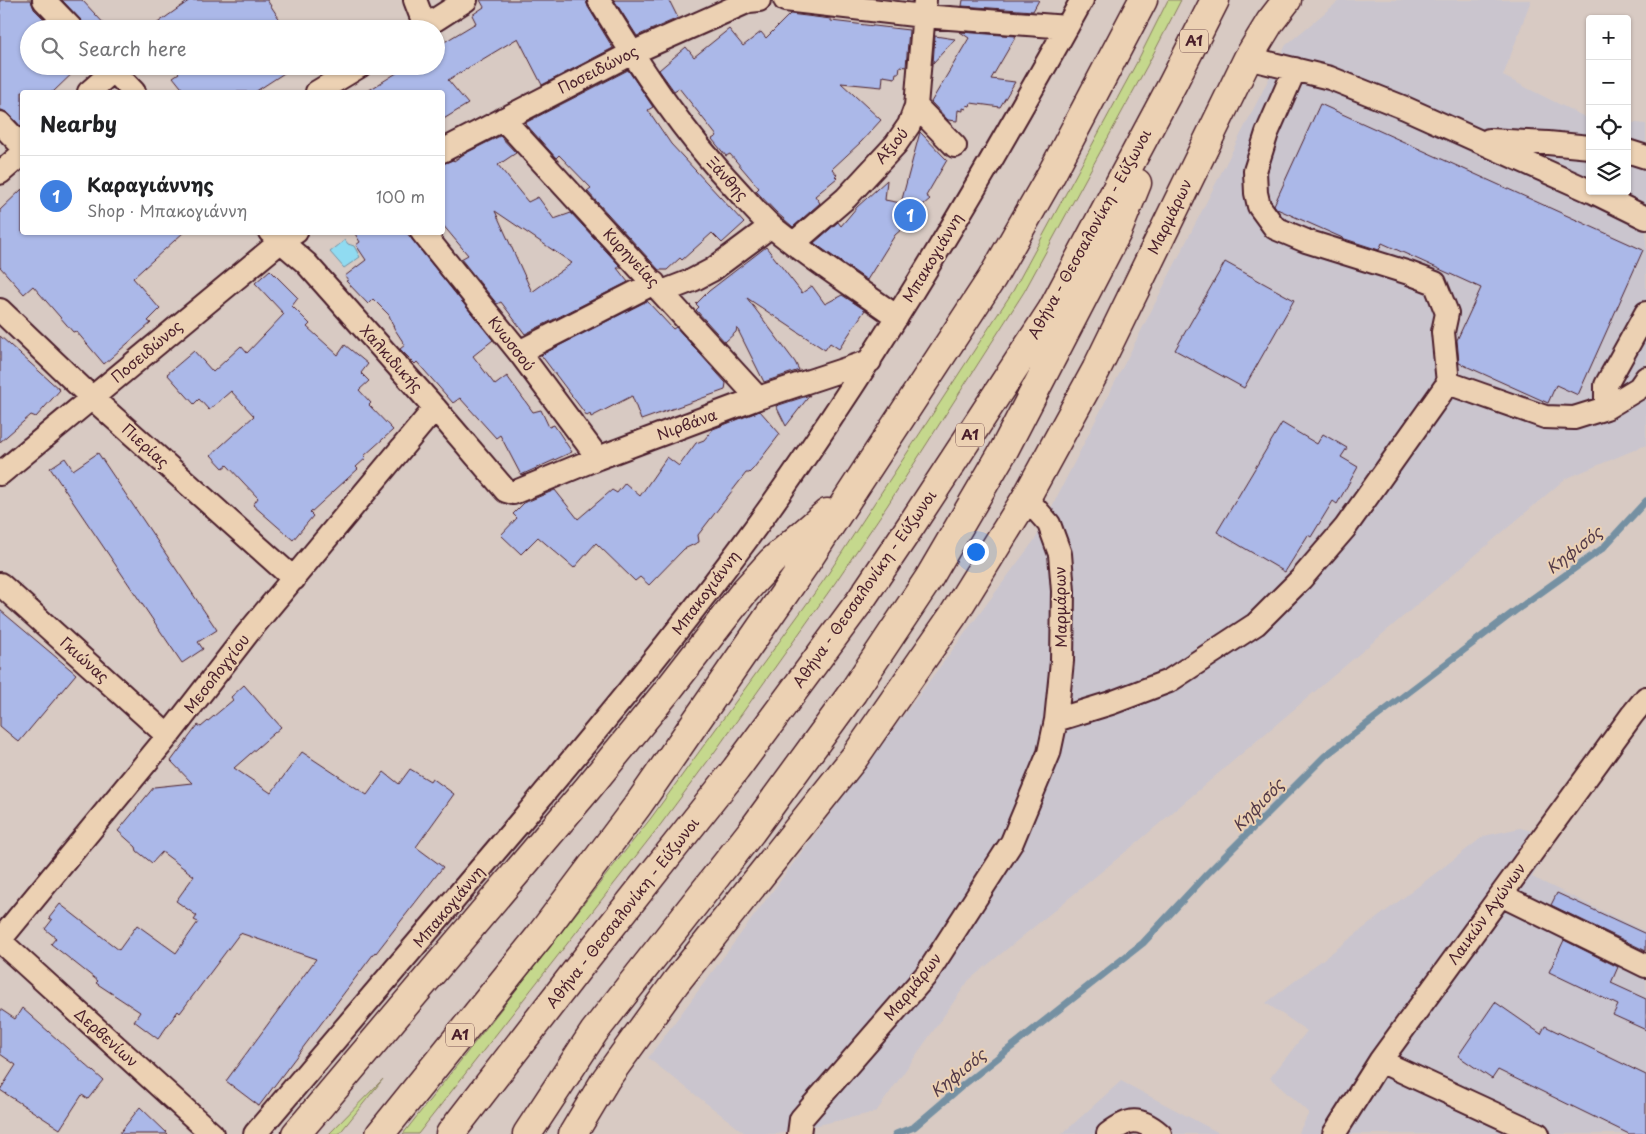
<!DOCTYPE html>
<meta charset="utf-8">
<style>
:root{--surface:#fff;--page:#f2f2f2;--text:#202124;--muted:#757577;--line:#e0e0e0;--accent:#d1495b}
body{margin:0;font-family:"Playpen Sans",sans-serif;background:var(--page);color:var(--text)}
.controls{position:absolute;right:15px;top:15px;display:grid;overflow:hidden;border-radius:5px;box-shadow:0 1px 4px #0004}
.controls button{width:45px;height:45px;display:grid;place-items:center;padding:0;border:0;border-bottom:1px solid var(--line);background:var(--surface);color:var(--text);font:25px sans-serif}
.you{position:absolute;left:975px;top:551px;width:18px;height:18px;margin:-12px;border:4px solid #fff;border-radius:50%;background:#1a73e8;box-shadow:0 0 0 8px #1a73e833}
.badge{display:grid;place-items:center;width:32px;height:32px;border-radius:50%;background:var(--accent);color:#fff;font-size:16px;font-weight:700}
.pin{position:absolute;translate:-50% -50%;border:2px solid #fff;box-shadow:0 1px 5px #0006}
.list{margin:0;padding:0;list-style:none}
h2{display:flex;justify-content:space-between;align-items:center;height:65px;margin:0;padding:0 20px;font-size:21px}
h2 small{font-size:16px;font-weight:400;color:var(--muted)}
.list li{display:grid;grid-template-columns:32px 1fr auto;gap:15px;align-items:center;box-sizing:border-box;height:80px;padding:0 20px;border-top:1px solid var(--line)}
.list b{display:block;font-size:19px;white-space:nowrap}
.list p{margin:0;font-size:16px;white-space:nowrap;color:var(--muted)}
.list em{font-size:16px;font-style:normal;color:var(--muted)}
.icon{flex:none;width:28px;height:28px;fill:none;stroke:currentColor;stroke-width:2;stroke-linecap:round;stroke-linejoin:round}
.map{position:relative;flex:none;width:1646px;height:1134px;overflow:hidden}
.search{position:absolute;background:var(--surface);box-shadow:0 1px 4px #0004;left:20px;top:20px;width:425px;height:55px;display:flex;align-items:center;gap:12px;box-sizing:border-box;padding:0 18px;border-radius:28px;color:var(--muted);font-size:19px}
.panel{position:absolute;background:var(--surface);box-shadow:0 1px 4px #0004;left:20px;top:90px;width:425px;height:145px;border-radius:5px}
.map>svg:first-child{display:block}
</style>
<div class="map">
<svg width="1646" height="1134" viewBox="0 0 1646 1134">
<rect width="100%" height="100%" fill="#d8cac3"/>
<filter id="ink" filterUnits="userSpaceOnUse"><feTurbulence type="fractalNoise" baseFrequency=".02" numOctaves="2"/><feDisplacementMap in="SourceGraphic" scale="10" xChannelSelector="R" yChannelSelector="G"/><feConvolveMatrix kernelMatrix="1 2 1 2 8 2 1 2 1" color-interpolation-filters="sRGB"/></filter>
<g filter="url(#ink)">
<!-- built -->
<path fill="#cac5ce" d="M1340 0H1531L1503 76 1585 117H1590V191H1627V122L1646 124V445L1565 479 1140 840 969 980 876 1112 778 1134H746L648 1058 1036 538 1286 45Z
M1520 828 1557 837 1532 877 1646 932V1134H1298L1309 1113 1270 1078 1307 1031 1266 1003 1484 836Z
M1121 1081 1221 1134H1062Z"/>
<!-- green -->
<path fill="#c5d88d" stroke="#887c5c" d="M1168 0H1181L1147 66 1024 292 887 506 835 583 716 750 661 824 418 1134H403L651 818 824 580 1013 291 1137 62Z
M383 1079 339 1134H329Z"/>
<!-- water -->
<path fill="#90dbf1" stroke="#7490a2" d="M345 240 348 244 354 246 360 257 344 268 330 252Z"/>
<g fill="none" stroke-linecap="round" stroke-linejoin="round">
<!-- stream -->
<path stroke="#7490a2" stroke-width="7" d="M896 1134 914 1127 962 1086 1143 943 1207 874 1325 756 1515 611 1603 548 1646 501"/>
</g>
<!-- building -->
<path fill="#abb8e8" stroke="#4a1f2b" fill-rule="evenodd" d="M0 0H31L34 9 54 29H29V66H80L53 92H22V128L9 114 0 109Z
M62 0H82L109 29H85L81 20Z
M190 0H267L286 29H149Z
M480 0H586L588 7 613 48 542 85 518 38 448 80 468 104 442 120V92H366L408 66H436V47L476 23 472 15 484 7Z
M614 0H669L678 18 637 36Z
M963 0H1039L1033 11 962 6Z
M790 14 831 19V21L909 30 906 67 900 66 899 73H896L895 78 883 76 882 87 841 83 881 120 861 142 832 169 837 175 835 176 837 178 815 196 820 203 793 227 776 212 756 191 759 188 730 154 726 156 712 139 717 136 679 88 674 91 659 70 686 47 694 57 729 29 743 46 761 32 766 38Z
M960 32 1016 36 991 79 1015 82 1000 107 971 103 970 106 967 105 966 109 963 108V111L958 110 957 121 948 120 931 102 969 38Z
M935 36 955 39 933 63Z
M173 66H295L255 92H185L173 77 179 73Z
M628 70 653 107 648 110 671 144 744 223 722 243 712 233 682 260 680 258 667 270H659L587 191 591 188 559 155 556 158 525 123Z
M1320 104 1643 250 1578 395 1556 385 1548 403 1459 363 1457 340 1481 288 1382 243 1379 250 1345 239 1277 209 1274 205Z
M920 132 947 160 926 196 930 199 923 205 926 208 895 235 867 280 814 243 838 222 841 226 857 207 887 180 885 200 901 203Z
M500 136 516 153 498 165 528 202 538 197 554 219 571 213 620 266 621 268H617L628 282 525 334 501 302 497 304 461 259 468 255 442 224V164L453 160 454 161 464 154ZM495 211 572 263 532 292Z
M22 189V232H184L133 278 160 309 148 321 151 323 104 364 76 331 73 332 33 286 24 294 0 267V210Z
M354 232H406L493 340 473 356 495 385 507 376 533 412 541 410 549 427 554 425 572 452 521 475 500 435 496 438 460 398 453 403 417 362 415 364 400 349 405 345 394 328 389 315 373 299 368 304 346 281 348 280 345 276 366 260 356 245 360 242Z
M766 247 802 293 812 286 825 304 842 295 865 310 839 349 830 343 825 350 747 298 795 362 799 370 764 382 737 328 736 332 725 342 696 310 699 307 696 304 709 291Z
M1225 262 1294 300 1244 388 1175 350Z
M270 270 298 298 292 306 310 324 307 327 338 355 345 345 368 364 361 373 369 381 359 390 371 403 369 405 393 430 364 456 366 458 356 467 358 469 310 513 313 516 293 540 253 505 258 498 227 465 223 468 211 455 254 416 231 391 209 410 199 399 194 404 167 374 194 351 213 372 241 346 247 353 284 314 255 283Z
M647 301 673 329 676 327 726 383 725 390 641 420 632 396 591 417 590 414 587 416 541 355Z
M0 336 60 390 36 417 31 415 0 442Z
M810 395 786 426 776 406Z
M760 411 780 434 753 469 749 473H746L698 535 699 542 684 549 649 585 640 577 635 581 596 543 574 568 538 537 521 554 501 535 517 518 513 514 524 503 555 490 578 519 612 490 617 493 625 483 640 496 667 457 679 466 696 443 704 440 713 429Z
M1282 423 1317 444 1323 434 1347 448 1341 457 1358 467 1337 504 1333 501 1311 537 1308 535 1285 572 1217 532Z
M98 453 217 630 198 642 203 649 182 663 50 468 65 458 73 470Z
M0 610 76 674 19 742 0 726Z
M244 685 281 727 234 768 271 793 302 752 367 795 384 772 399 784 410 769 430 781 432 778 454 794 416 847 443 867 376 953 375 952 259 1106 226 1081 316 959 240 933 180 1013 178 1011 158 1039 134 1021 140 1012 96 983 98 981 51 944 56 938 45 929 52 920 49 918 60 904 119 950 137 925 176 953 198 922 194 920 197 916 176 901 194 876 162 852 152 863 137 851 136 847 118 831 154 787 192 783 171 761 198 725 201 727 233 700 231 697Z
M1557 893 1646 934V951L1551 905Z
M1564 940 1618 967 1611 983 1646 999V1030L1613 1015 1618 1005 1549 972Z
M1495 1002 1541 1034 1545 1026 1646 1075V1134H1629L1498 1070 1492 1079 1458 1056Z
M22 1008 103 1080 88 1099 82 1095 60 1129 0 1090 16 1065 0 1054V1009L15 1019Z
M140 1107 168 1134H119Z"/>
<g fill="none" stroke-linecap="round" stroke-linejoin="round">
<!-- minor casing -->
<g stroke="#4a1f2b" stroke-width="26">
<path id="minor" d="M44 0 72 29
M415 0 425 26
M599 0C640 67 683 133 737 190 748 202 759 215 771 226 811 259 855 287 897 317
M785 0 923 16 1067 27
M421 29 466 0
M1248 58 1330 78 1405 108 1590 191
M109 66 134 92
M89 92 113 71
M317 92 360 66
M916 106 955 146
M503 119 758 398
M0 123 22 146
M1489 140 1548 143 1590 147
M442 151 632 53 749 1 759 0
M1627 151 1646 157
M0 173 22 154
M1591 191 1646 218
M270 232 306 263 435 408 506 491 513 493 598 458 758 398 870 361
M422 232 519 352 598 458
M794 243 846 198 896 144 909 125 916 106 925 0
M662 292 693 280 712 270 771 226
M0 310 92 398 294 579
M519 352 654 283
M1448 383 1545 417 1574 418 1606 408 1639 388 1646 378
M1606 408V385L1646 313
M0 474 280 242 296 232
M0 584 168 736
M1056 720 1111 703 1169 681 1256 624 1301 579 1345 528 1448 383 1443 332 1447 313 1435 283 1409 273 1306 241 1275 228 1259 206 1256 193 1255 171 1267 133 1295 69
M1501 895 1646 966
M0 940 168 736 247 634 435 408
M0 941 212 1134
M1380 1061 1538 1134
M255 1134C344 1030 433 926 521 821 607 718 693 615 771 506 886 344 986 173 1082 0
M799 1134 801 1119 927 974 1012 842 1049 753 1056 720 1062 661 1063 591 1060 554 1049 524 1026 498
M1108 1134C1129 1118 1139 1116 1160 1134
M1334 1134 1380 1061 1632 715 1646 698"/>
</g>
<!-- major casing -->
<g stroke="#4a1f2b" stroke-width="31">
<path id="major" d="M573 1134 606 1079 676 982 854 758 954 614 1026 498 1096 370 1248 58 1270 22 1287 0"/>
</g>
<!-- highway casing -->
<g stroke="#4a1f2b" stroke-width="31">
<path id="highway" d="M296 1134 588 788 668 690 744 592 772 561 827 513
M380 1134 539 937 638 805 805 564 992 278 1052 173 1143 0
M450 1134 580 966 736 769 860 601 912 524 1052 310 1173 83 1215 0
M527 1134 594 1032 751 832 853 692 929 578 1004 450 1118 230 1137 183"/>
</g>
<!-- minor -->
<use href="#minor" stroke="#ecd1b3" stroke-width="22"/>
<!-- major -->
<use href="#major" stroke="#ecd1b3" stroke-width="28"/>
<!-- highway -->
<use href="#highway" stroke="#ecd1b3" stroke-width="28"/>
</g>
</g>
<g text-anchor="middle" stroke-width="4" stroke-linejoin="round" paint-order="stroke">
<!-- shield labels -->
<g fill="#ecd1b3" stroke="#7b5454" stroke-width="1">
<rect x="1180" y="29.5" width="28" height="23" rx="4"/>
<rect x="956" y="423.5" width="28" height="23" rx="4"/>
<rect x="446" y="1023.5" width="28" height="23" rx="4"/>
</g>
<g font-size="14" font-weight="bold" fill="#4a1f2b">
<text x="1194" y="46">Α1</text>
<text x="970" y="440">Α1</text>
<text x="460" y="1040">Α1</text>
</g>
<!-- street labels -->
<g font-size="15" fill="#4a1f2b" stroke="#ecd1b3">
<text transform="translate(598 70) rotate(-27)" y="5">Ποσειδώνος</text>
<text transform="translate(892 146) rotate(-50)" y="5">Αξιού</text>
<text transform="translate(727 179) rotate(48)" y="5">Ξάνθης</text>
<text transform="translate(1170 217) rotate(-64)" y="5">Μαρμάρων</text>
<text transform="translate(1090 234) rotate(-61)" y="5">Αθήνα - Θεσσαλονίκη - Εύζωνοι</text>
<text transform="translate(631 258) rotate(47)" y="5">Κυρηνείας</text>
<text transform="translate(933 258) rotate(-59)" y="5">Μπακογιάννη</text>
<text transform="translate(511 344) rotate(52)" y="5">Κνωσσού</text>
<text transform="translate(147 352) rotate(-40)" y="5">Ποσειδώνος</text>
<text transform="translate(391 359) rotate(48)" y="5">Χαλκιδικής</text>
<text transform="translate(687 425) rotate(-20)" y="5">Νιρβάνα</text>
<text transform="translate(145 446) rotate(42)" y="5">Πιερίας</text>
<text transform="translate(865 589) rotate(-55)" y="5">Αθήνα - Θεσσαλονίκη - Εύζωνοι</text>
<text transform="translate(706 593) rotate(-53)" y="5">Μπακογιάννη</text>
<text transform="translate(1061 607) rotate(-91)" y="5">Μαρμάρων</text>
<text transform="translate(84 660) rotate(42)" y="5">Γκιώνας</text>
<text transform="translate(217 674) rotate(-52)" y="5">Μεσολογγίου</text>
<text transform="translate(449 907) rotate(-50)" y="5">Μπακογιάννη</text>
<text transform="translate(623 913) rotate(-52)" y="5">Αθήνα - Θεσσαλονίκη - Εύζωνοι</text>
<text transform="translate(1487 914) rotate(-54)" y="5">Λαικών Αγώνων</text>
<text transform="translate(913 987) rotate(-51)" y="5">Μαρμάρων</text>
<text transform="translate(106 1038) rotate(42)" y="5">Δερβενίων</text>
</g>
<!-- water labels -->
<g font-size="16" font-style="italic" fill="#543b49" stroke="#ecd1b3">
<text transform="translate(1574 550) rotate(-38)" y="6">Κηφισός</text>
<text transform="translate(1258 805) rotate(-46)" y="6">Κηφισός</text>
<text transform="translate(958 1073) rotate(-39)" y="6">Κηφισός</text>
</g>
</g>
</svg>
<div class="controls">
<button>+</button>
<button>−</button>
<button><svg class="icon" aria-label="locate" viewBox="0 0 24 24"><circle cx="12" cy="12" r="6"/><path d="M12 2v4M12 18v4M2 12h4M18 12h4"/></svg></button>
<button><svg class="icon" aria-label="layers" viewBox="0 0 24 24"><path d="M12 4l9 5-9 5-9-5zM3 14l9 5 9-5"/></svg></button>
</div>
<div class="you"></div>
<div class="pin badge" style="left:910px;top:215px;background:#3f7fe0">1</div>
<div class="search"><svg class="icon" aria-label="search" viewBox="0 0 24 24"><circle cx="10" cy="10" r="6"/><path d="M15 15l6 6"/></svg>Search here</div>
<section class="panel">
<h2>Nearby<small></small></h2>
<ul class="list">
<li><span class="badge" style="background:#3f7fe0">1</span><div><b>Καραγιάννης</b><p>Shop · Μπακογιάννη</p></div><em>100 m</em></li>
</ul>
</section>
</div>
